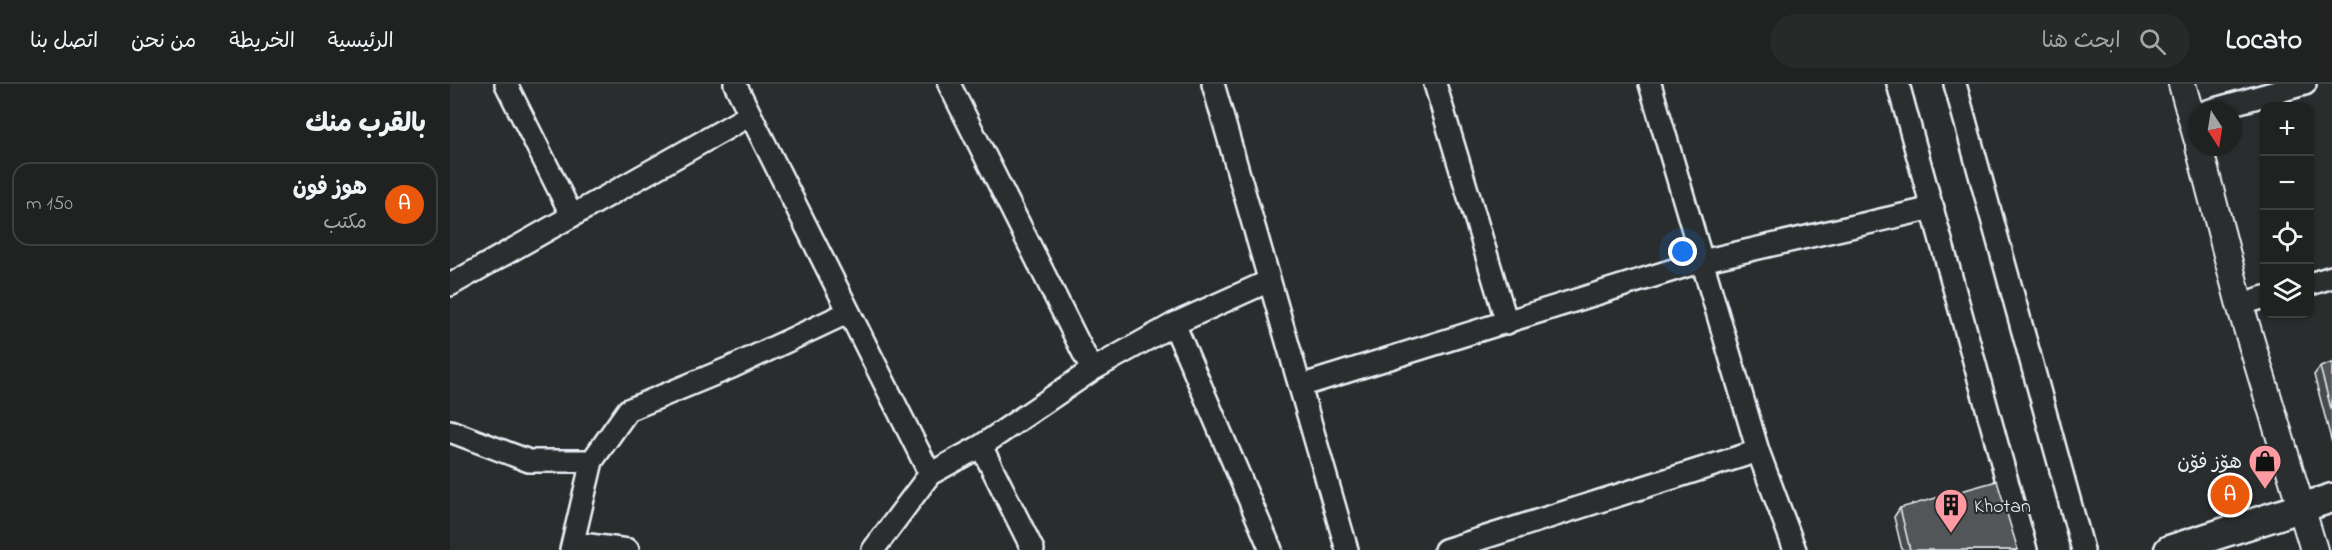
<!DOCTYPE html>
<html lang="ar">
<meta charset="utf-8">
<style>
:root{--surface:#202222;--page:#282a2a;--text:#f1f3f6;--muted:#a2a4a5;--line:#3d3f40;--accent:#ea580c}
body{margin:0;font-family:"Indie Flower","Playpen Sans Arabic",sans-serif;background:var(--page);color:var(--text);direction:rtl}
.controls{position:absolute;right:18px;top:18px;display:grid;overflow:hidden;border-radius:12px;box-shadow:0 2px 4px #0004}
.controls button{width:54px;height:54px;display:grid;place-items:center;padding:0;border:0;border-bottom:2px solid var(--line);background:var(--surface);color:var(--text);font:30px sans-serif}
.compass{position:absolute;left:1738px;top:18px;width:54px;height:54px;border-radius:50%;background:var(--surface);box-shadow:0 2px 4px #0004;rotate:168deg}
.you{position:absolute;left:1233px;top:168px;width:21px;height:21px;margin:-15px;border:4px solid #fff;border-radius:50%;background:#1a73e8;box-shadow:0 0 0 9px #1a73e833}
.badge{display:grid;place-items:center;width:39px;height:39px;border-radius:50%;background:var(--accent);color:#fff;font-size:20px;font-weight:700}
.pin{position:absolute;translate:-50% -50%;border:3px solid #fff;box-shadow:0 2px 6px #0006}
.list{margin:0;padding:0;list-style:none}
h2{display:flex;justify-content:space-between;align-items:center;height:78px;margin:0;padding:0 24px;font-size:26px}
h2 small{font-size:20px;font-weight:400;color:var(--muted)}
.list li{display:grid;grid-template-columns:39px 1fr auto;gap:18px;align-items:center;box-sizing:border-box;height:84px;margin:0 12px 12px;padding:0 12px;border:2px solid var(--line);border-radius:18px}
.list b{display:block;font-size:22px;white-space:nowrap}
.list p{margin:0;font-size:20px;white-space:nowrap;color:var(--muted)}
.list em{font-size:20px;font-style:normal;color:var(--muted)}
.icon{flex:none;width:33px;height:33px;fill:none;stroke:currentColor;stroke-width:2;stroke-linecap:round;stroke-linejoin:round}
.map{position:relative;flex:none;width:1882px;height:466px;overflow:hidden;direction:ltr}
header{display:flex;align-items:center;gap:36px;box-sizing:border-box;height:84px;padding:0 30px;background:var(--surface);border-bottom:2px solid var(--line)}
header strong{font-size:28px}
nav{display:flex;gap:33px;margin-inline-start:auto;font-size:21px}
.search{width:420px;height:54px;background:var(--page);display:flex;align-items:center;gap:15px;box-sizing:border-box;padding:0 21px;border-radius:33px;color:var(--muted);font-size:22px}
main{display:flex}
aside{flex:1;background:var(--surface)}
.map>svg:first-child{display:block}
</style>
<header>
<strong>Locato</strong>
<div class="search"><svg class="icon" aria-label="search" viewBox="0 0 24 24"><circle cx="10" cy="10" r="6"/><path d="M15 15l6 6"/></svg>ابحث هنا</div>
<nav><a>الرئيسية</a><a>الخريطة</a><a>من نحن</a><a>اتصل بنا</a></nav>
</header>
<main>
<div class="map">
<svg width="1882" height="466" viewBox="0 0 1882 466">
<rect width="100%" height="100%" fill="#2a2d2e"/>
<filter id="ink" filterUnits="userSpaceOnUse"><feTurbulence type="fractalNoise" baseFrequency=".0167" numOctaves="2"/><feDisplacementMap in="SourceGraphic" scale="12" xChannelSelector="R" yChannelSelector="G"/><feConvolveMatrix kernelMatrix="1 2 1 2 8 2 1 2 1" color-interpolation-filters="sRGB"/></filter>
<g filter="url(#ink)">
<g fill="none" stroke-linecap="round" stroke-linejoin="round">
<!-- minor casing -->
<g stroke="#e8f1f8" stroke-width="26">
<path id="minor" d="M56 0 122 132
M285 0 480 390
M499 0 642 286
M763 0 897 466
M985 0 1057 239
M1200 0 1308 367 1345 466
M1448 0 1576 466
M1505 0 1633 466
M1757 27 1855 0
M1860 200 1882 193
M0 201 300 31
M1790 221 1814 213
M724 240 821 466
M850 302 1252 177 1483 124
M0 347 79 377H142
M531 362 583 466
M124 459 178 466
M121 466 142 377 178 326 282 283 399 228
M423 466 480 390 531 362 642 286 724 240 819 197
M995 466 1308 367"/>
</g>
<!-- tertiary casing -->
<g stroke="#e8f1f8" stroke-width="30">
<path id="tertiary" d="M1732 0 1747 54
M1749 63 1790 221 1864 466"/>
</g>
<!-- secondary casing -->
<g stroke="#e8f1f8" stroke-width="33">
<path id="secondary" d="M1719 466 1882 414"/>
</g>
<!-- minor -->
<use href="#minor" stroke="#2a2d2e" stroke-width="21"/>
<!-- tertiary -->
<use href="#tertiary" stroke="#2a2d2e" stroke-width="26"/>
<!-- secondary -->
<use href="#secondary" stroke="#2a2d2e" stroke-width="28"/>
</g>
<!-- wall -->
<path fill="#474b4d" stroke="#e8f1f8" stroke-width="1.5" d="M1882 279V359L1864 291 1870 283Z
M1450 424 1568 466H1452L1444 433Z"/>
<!-- building -->
<path fill="#535759" stroke="#e8f1f8" stroke-width="1.5" d="M1882 279V328L1870 283Z
M1547 397 1568 466H1460L1450 424Z"/>
</g>
<!-- icons -->
<defs>
<g id="shop-pin" transform="scale(1.725)"><path d="M0 17L-7.5 6A9.5 9.5 0 1 1 7.5 6Z" fill="#ff9aa2" stroke="#2a2d2e"/><path d="M-5-2.5h2.3a2.7 3.5 0 0 1 5.4 0H5L5.5 6h-11ZM-1.5-2.5h3a1.5 2.3 0 0 0-3 0Z" fill="#111"/></g>
<g id="building-pin" transform="scale(1.725)"><path d="M0 17L-7.5 6A9.5 9.5 0 1 1 7.5 6Z" fill="#ff9aa2" stroke="#2a2d2e"/><path d="M-4-6H4V6H1V3H-1V6H-4ZM-2.5-4.3h1.7v1.8h-1.7ZM.8-4.3h1.7v1.8H.8ZM-2.5-1h1.7V.8h-1.7ZM.8-1h1.7V.8H.8Z" fill="#111"/></g>
</defs>
<g fill-rule="evenodd">
<use href="#shop-pin" x="1815" y="377"/>
<use href="#building-pin" x="1501" y="421"/>
</g>
<g text-anchor="middle" stroke-width="4.5" stroke-linejoin="round" paint-order="stroke">
<!-- poi labels -->
<g font-size="20" fill="#e8f1f8" stroke="#2a2d2e" text-anchor="end">
<text x="1792" y="384">ھۆز فۆن</text>
<text x="1524" y="428" text-anchor="start">Khotan</text>
</g>
</g>
</svg>
<div class="controls">
<button>+</button>
<button>−</button>
<button><svg class="icon" aria-label="locate" viewBox="0 0 24 24"><circle cx="12" cy="12" r="6"/><path d="M12 2v4M12 18v4M2 12h4M18 12h4"/></svg></button>
<button><svg class="icon" aria-label="layers" viewBox="0 0 24 24"><path d="M12 4l9 5-9 5-9-5zM3 14l9 5 9-5"/></svg></button>
</div>
<svg class="compass" viewBox="-18 -18 36 36"><path d="M0-13l5 13h-10z" fill="#e53935"/><path d="M0 13l5-13h-10z" fill="#a2a4a5"/></svg>
<div class="you"></div>
<div class="pin badge" style="left:1780px;top:411px">A</div>
</div>
<aside>
<h2>بالقرب منك<small></small></h2>
<ul class="list">
<li><span class="badge">A</span><div><b>هوز فون</b><p>مكتب</p></div><em>150 m</em></li>
</ul>
</aside>
</main>
